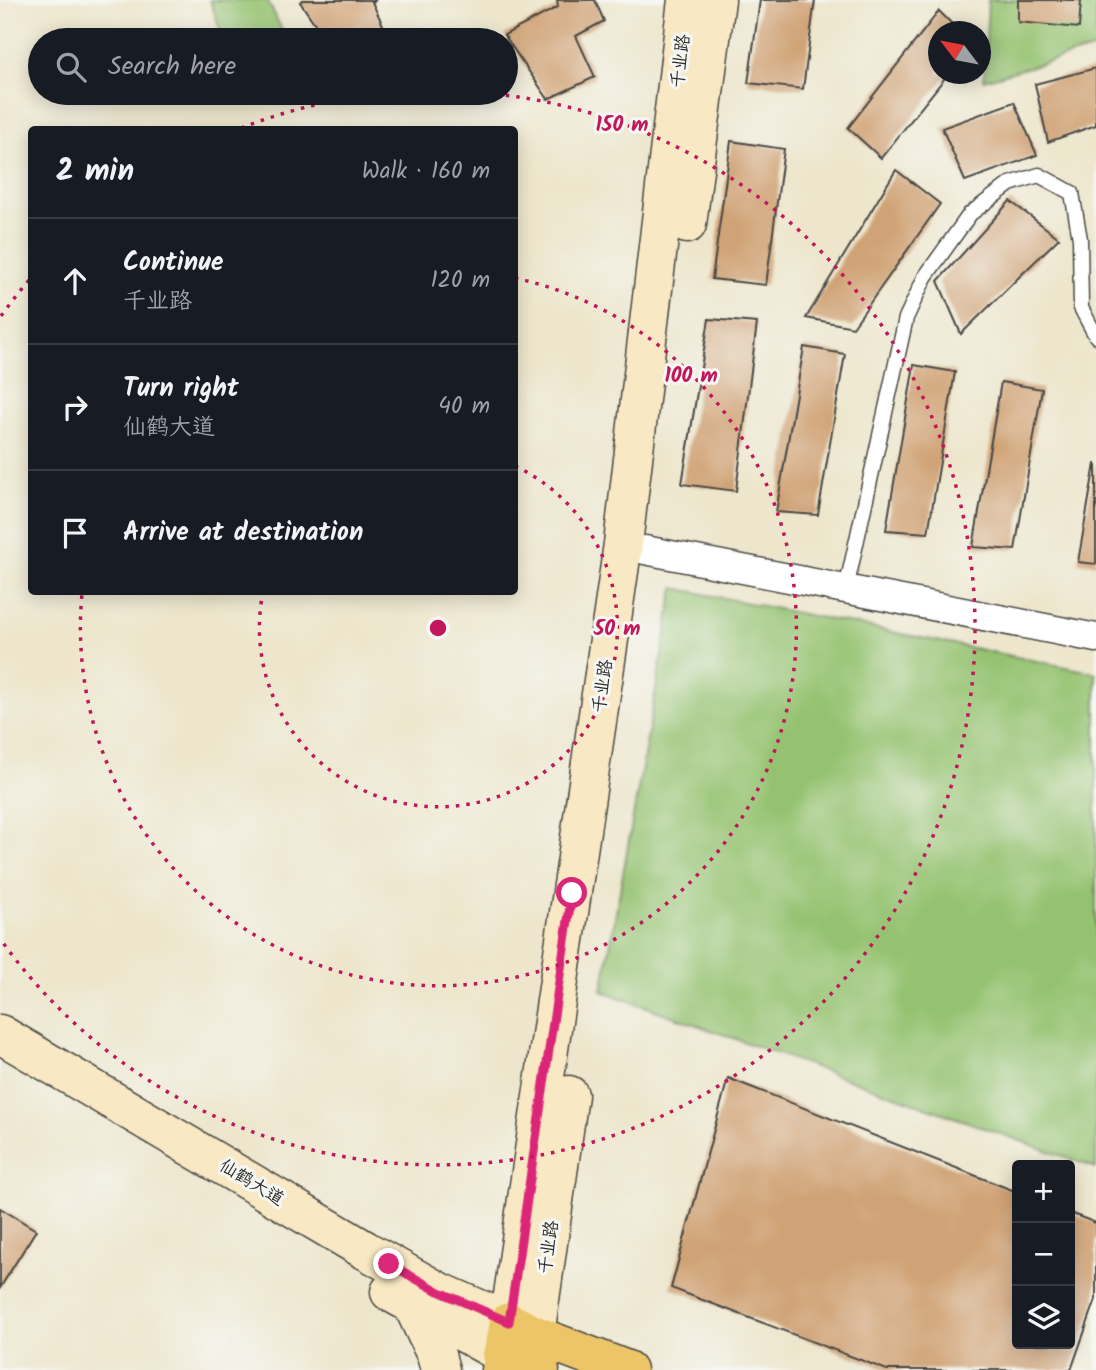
<!DOCTYPE html>
<meta charset="utf-8">
<style>
:root{--surface:#171b24;--page:#20242c;--text:#f1f3f6;--muted:#9ea1a6;--line:#363941}
body{margin:0;font-family:Kalam,"LXGW WenKai TC",sans-serif;background:var(--page);color:var(--text)}
.controls{position:absolute;right:21px;bottom:21px;display:grid;overflow:hidden;border-radius:7px;box-shadow:0 4px 18px #0003}
.controls button{width:63px;height:63px;display:grid;place-items:center;padding:0;border:0;border-bottom:2px solid var(--line);background:var(--surface);color:var(--text);font:35px sans-serif}
.compass{position:absolute;left:928px;top:21px;width:63px;height:63px;border-radius:50%;background:var(--surface);box-shadow:0 4px 18px #0003;rotate:302deg}
.stop{position:absolute;width:21px;height:21px;margin:-16px;border:5px solid #db2777;border-radius:50%;background:#fff}
.stop.end{background:#db2777;border-color:#fff;box-shadow:0 2px 7px #0008}
.list{margin:0;padding:0;list-style:none}
h2{display:flex;justify-content:space-between;align-items:center;height:91px;margin:0;padding:0 28px;font-size:30px}
h2 small{font-size:23px;font-weight:400;color:var(--muted)}
.list li{display:grid;grid-template-columns:46px 1fr auto;gap:21px;align-items:center;box-sizing:border-box;height:126px;padding:0 28px;border-top:2px solid var(--line)}
.list b{display:block;font-size:26px;white-space:nowrap}
.list p{margin:0;font-size:23px;white-space:nowrap;color:var(--muted)}
.list em{font-size:23px;font-style:normal;color:var(--muted)}
.icon{flex:none;width:38px;height:38px;fill:none;stroke:currentColor;stroke-width:2;stroke-linecap:round;stroke-linejoin:round}
.map{position:relative;flex:none;width:1096px;height:1370px;overflow:hidden}
.search{position:absolute;background:var(--surface);box-shadow:0 4px 18px #0003;left:28px;top:28px;width:490px;height:77px;display:flex;align-items:center;gap:18px;box-sizing:border-box;padding:0 24px;border-radius:38px;color:var(--muted);font-size:26px}
.panel{position:absolute;background:var(--surface);box-shadow:0 4px 18px #0003;left:28px;top:126px;width:490px;height:469px;border-radius:7px}
.map>svg:first-child{display:block}
</style>
<div class="map">
<svg width="1096" height="1370" viewBox="0 0 1096 1370">
<rect width="100%" height="100%" fill="#f6f6f2"/>
<filter id="ink" filterUnits="userSpaceOnUse"><feTurbulence type="fractalNoise" baseFrequency=".0143" numOctaves="2"/><feDisplacementMap in="SourceGraphic" scale="14" xChannelSelector="R" yChannelSelector="G"/><feConvolveMatrix kernelMatrix="1 2 1 2 8 2 1 2 1" color-interpolation-filters="sRGB"/></filter>
<filter id="wash" filterUnits="userSpaceOnUse"><feTurbulence type="fractalNoise" baseFrequency=".00686" numOctaves="4" result="noise"/><feDisplacementMap in="SourceGraphic" scale="28" xChannelSelector="R" yChannelSelector="G"/><feGaussianBlur stdDeviation="1.57" result="paint"/><feColorMatrix in="noise" values="0 0 0 0 0 0 0 0 0 0 0 0 0 0 0 0 0 1.4 0 .05"/><feComposite in="paint" operator="in"/></filter>
<g filter="url(#wash)">
<rect width="100%" height="100%" fill="#ede6cc"/>
<!-- green -->
<path fill="#94c270" stroke="#60764e" stroke-width="2" d="M210 0H267L287 40H230L222 35Z
M988 0H1096V48L984 80Z
M674 588 1096 673V1168L602 991Z"/>
<g id="blocks">
<!-- building -->
<path fill="#d0a376" d="M303 0H376L372 2 390 40H326L300 2Z
M557 0H595L604 21 576 36 595 77 548 99 504 35 558 7Z
M760 0H815L803 89 748 83Z
M1018 0H1081L1079 28 1018 22Z
M939 11 960 32H939V74H948L881 158 848 128Z
M1096 68V125L1048 142 1035 84Z
M1014 102 1037 155 965 181 942 128Z
M731 141 784 149 766 285 712 279Z
M896 170 940 204 853 327 806 318Z
M1010 201 1059 238 961 334 938 281Z
M709 319 757 323 736 491 682 484Z
M804 347 845 354 818 515 776 512Z
M914 365 955 372 928 533 886 530Z
M1001 382 1042 389 1015 550 973 547Z
M1095 464H1096V564L1078 562Z
M728 1078 1017 1192V1344H1070V1213L1096 1223V1299L1071 1370H887L671 1288Z
M0 1208 36 1230 0 1288Z"/>
</g>
</g>
<g filter="url(#ink)">
<use href="#blocks" fill-opacity="0" stroke="#484743" stroke-width="2"/>
<g fill="none" stroke-linecap="round" stroke-linejoin="round">
<!-- lane casing -->
<g stroke="#484743" stroke-width="17">
<path id="lane" d="M846 589 906 318 925 277 970 214 1010 184 1039 175 1072 193 1080 239 1081 308 1096 336"/>
</g>
<!-- street casing -->
<g stroke="#484743" stroke-width="31">
<path id="street" d="M645 550 1096 638"/>
</g>
<!-- secondary casing -->
<g stroke="#484743" stroke-width="41">
<path id="secondary" d="M687 224 716 0
M0 1034 365 1250 438 1291 509 1322 623 544 687 0
M390 1292 502 1354
M413 1306 436 1355 440 1370
M535 1335 569 1095"/>
</g>
<!-- highway casing -->
<g stroke="#484743" stroke-width="41">
<path id="highway" d="M502 1354 540 1370
M501 1370 509 1322 535 1335 627 1370"/>
</g>
<!-- lane -->
<use href="#lane" stroke="#fff" stroke-width="14"/>
<!-- street -->
<use href="#street" stroke="#fff" stroke-width="28"/>
<!-- secondary -->
<use href="#secondary" stroke="#f8e8c3" stroke-width="38"/>
<!-- highway -->
<use href="#highway" stroke="#edc569" stroke-width="38"/>
</g>
</g>
<g fill="none" stroke-linecap="round" stroke-linejoin="round" filter="url(#ink)">
<!-- route -->
<path stroke="#db2777" stroke-width="9" d="M389 1264 438 1291 509 1322 572 893"/>
</g>
<!-- distance rings -->
<g fill="none" stroke="#c2185b" stroke-width="3.5" stroke-dasharray="3.5 7">
<path d="M515 466A179 179 0 1 1 263 592"/>
<path d="M515 278A358 358 0 1 1 82 594"/>
<path d="M1 316A537 537 0 0 1 30 279M241 128A537 537 0 0 1 391 93M485 93A537 537 0 1 1 1 940"/>
</g>
<g text-anchor="middle" stroke-width="6" stroke-linejoin="round" paint-order="stroke">
<!-- street labels -->
<g font-size="18" fill="#2b2b2b" stroke="#f6f6f2">
<text transform="translate(680 61) rotate(-83)" y="6">千业路</text>
<text transform="translate(602 686) rotate(-82)" y="6">千业路</text>
<text transform="translate(252 1182) rotate(31)" y="6">仙鹤大道</text>
<text transform="translate(548 1247) rotate(-82)" y="6">千业路</text>
</g>
</g>
<circle cx="438" cy="628" r="10" fill="#c2185b" stroke="#f6f6f2" stroke-width="3.5"/>
<g font-size="21" text-anchor="middle" font-weight="bold" fill="#c2185b" stroke="#f6f6f2" stroke-width="6" stroke-linejoin="round" paint-order="stroke">
<text x="622" y="131">150 m</text>
<text x="691" y="382">100 m</text>
<text x="617" y="635">50 m</text>
</g>
</svg>
<div class="controls">
<button>+</button>
<button>−</button>
<button><svg class="icon" aria-label="layers" viewBox="0 0 24 24"><path d="M12 4l9 5-9 5-9-5zM3 14l9 5 9-5"/></svg></button>
</div>
<svg class="compass" viewBox="-18 -18 36 36"><path d="M0-13l5 13h-10z" fill="#e53935"/><path d="M0 13l5-13h-10z" fill="#9ea1a6"/></svg>
<div class="stop" style="left:572px;top:893px"></div>
<div class="stop end" style="left:389px;top:1264px"></div>
<div class="search"><svg class="icon" aria-label="search" viewBox="0 0 24 24"><circle cx="10" cy="10" r="6"/><path d="M15 15l6 6"/></svg>Search here</div>
<section class="panel">
<h2>2 min<small>Walk · 160 m</small></h2>
<ul class="list">
<li><svg class="icon" aria-label="ahead" viewBox="0 0 24 24"><path d="M12 20V5M6 11l6-6 6 6"/></svg><div><b>Continue</b><p>千业路</p></div><em>120 m</em></li>
<li><svg class="icon" aria-label="right" viewBox="0 0 24 24"><path d="M7 20v-9h11M14 6l5 5-5 5"/></svg><div><b>Turn right</b><p>仙鹤大道</p></div><em>40 m</em></li>
<li><svg class="icon" aria-label="arrive" viewBox="0 0 24 24"><path d="M6 21V4h12l-3 4 3 4H6"/></svg><div><b>Arrive at destination</b></div></li>
</ul>
</section>
</div>
